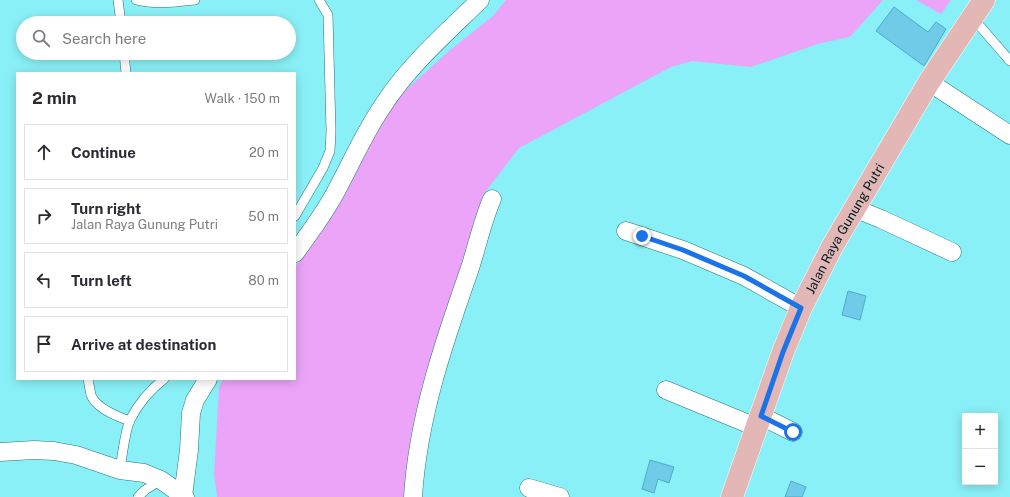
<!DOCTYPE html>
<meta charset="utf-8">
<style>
:root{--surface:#fff;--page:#f7f7f7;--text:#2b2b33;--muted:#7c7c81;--line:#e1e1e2}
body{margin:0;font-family:"Public Sans",sans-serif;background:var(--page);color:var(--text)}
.controls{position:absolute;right:12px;bottom:12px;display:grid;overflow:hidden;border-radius:0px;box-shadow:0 2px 10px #0003}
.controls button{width:36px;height:36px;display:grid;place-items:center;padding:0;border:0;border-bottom:1px solid var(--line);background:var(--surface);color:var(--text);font:20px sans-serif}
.stop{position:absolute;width:12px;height:12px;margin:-9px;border:3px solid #1a73e8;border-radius:50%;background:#fff}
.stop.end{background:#1a73e8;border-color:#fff;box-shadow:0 1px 4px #0008}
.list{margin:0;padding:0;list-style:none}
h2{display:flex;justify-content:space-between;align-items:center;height:52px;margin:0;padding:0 16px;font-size:17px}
h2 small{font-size:13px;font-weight:400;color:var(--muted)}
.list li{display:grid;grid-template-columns:26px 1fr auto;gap:12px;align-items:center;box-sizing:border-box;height:56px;margin:0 8px 8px;padding:0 8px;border:1px solid var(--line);border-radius:0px}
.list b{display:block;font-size:15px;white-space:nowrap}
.list p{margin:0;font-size:13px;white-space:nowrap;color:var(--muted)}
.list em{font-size:13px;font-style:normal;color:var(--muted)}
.icon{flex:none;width:22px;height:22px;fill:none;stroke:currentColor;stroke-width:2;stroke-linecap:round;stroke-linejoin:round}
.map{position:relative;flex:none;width:1010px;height:497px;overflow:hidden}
.search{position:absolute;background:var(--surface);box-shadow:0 2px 10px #0003;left:16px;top:16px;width:280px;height:44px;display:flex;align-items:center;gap:10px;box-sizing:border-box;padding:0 14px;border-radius:22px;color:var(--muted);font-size:15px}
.panel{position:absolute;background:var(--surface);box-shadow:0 2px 10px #0003;left:16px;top:72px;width:280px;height:308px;border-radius:0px}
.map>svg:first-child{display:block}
</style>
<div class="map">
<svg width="1010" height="497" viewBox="0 0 1010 497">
<rect width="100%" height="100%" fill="#8af0f7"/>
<!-- water -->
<path fill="#eba4f8" d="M506 0H883L850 37 821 43 751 67 692 61 671 67 519 148 483 195 468 261 435 349 409 454 408 497H217L214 475 219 388 223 379H295V267L331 217 387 111 407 89 450 50 493 16Z
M916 0H951L941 14Z"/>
<!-- building -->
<path fill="#70cbe8" stroke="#4fabc8" d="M894 7 928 32 936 22 946 29 924 66 876 31Z
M848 291 866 296 860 320 842 315Z
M650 460 674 467 669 483 658 479 654 493 642 489Z
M791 481 806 487 802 497H785Z"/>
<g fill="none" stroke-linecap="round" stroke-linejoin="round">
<!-- lane casing -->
<g stroke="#23767b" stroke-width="10">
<path id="lane" d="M118 0 121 23
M136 0C156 5 175 2 195 0
M972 17 1010 61
M124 53 126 73
M295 216 323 168 330 151 331 131 328 15 319 0
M88 379C89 384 90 390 91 395 96 408 118 417 130 421
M120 470C122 457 125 431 130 420 138 404 150 390 164 379
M138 497 145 490 161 480"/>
</g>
<!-- street casing -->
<g stroke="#23767b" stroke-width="19">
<path id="street" d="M929 82 1010 135
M854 208 881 219 952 252
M626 231 683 250 744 276 801 308
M295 253C309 234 323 215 334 195 350 166 363 135 382 107 408 66 446 33 480 0
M666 390 756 427
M761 416 793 432
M0 452 34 450 54 451 76 455 120 470 144 473 161 480 185 497
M529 488 560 497
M183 496 189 450 191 413 195 400 208 379
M413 497C418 418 443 345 469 271 477 247 482 222 492 199"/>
</g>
<!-- primary casing -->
<g stroke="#fff" stroke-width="23">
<g id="primary">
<path id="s1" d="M732 497 783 352 801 308 832 247 929 82 984 0"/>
</g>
</g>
<!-- lane -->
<use href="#lane" stroke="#fff" stroke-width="9"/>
<!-- street -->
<use href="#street" stroke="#fff" stroke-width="18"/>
<!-- primary -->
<use href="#primary" stroke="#e3b7b6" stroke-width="22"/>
</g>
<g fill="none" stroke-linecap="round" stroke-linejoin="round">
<!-- route -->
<path stroke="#1a73e8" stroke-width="5" d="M642 236 683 250 744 276 801 308 783 352 761 416 793 432"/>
</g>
<g text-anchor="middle" stroke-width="4" stroke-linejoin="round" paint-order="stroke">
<!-- street labels -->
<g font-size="13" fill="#001d20" stroke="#abfaff">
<text dy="5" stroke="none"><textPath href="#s1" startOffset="292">Jalan Raya Gunung Putri</textPath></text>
</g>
</g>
</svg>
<div class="controls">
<button>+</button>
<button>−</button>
</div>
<div class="stop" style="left:793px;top:432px"></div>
<div class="stop end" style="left:642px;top:236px"></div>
<div class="search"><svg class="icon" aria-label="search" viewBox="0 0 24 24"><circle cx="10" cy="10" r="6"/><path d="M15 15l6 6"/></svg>Search here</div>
<section class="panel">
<h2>2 min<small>Walk · 150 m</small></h2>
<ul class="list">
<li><svg class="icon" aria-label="ahead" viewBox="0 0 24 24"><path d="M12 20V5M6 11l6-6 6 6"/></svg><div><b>Continue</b></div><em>20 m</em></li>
<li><svg class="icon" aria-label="right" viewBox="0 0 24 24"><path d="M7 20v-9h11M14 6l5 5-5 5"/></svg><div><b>Turn right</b><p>Jalan Raya Gunung Putri</p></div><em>50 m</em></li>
<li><svg class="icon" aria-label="left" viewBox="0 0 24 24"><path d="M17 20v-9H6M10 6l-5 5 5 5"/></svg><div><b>Turn left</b></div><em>80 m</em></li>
<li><svg class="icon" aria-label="arrive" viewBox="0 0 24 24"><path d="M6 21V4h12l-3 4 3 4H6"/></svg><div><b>Arrive at destination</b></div></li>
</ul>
</section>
</div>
